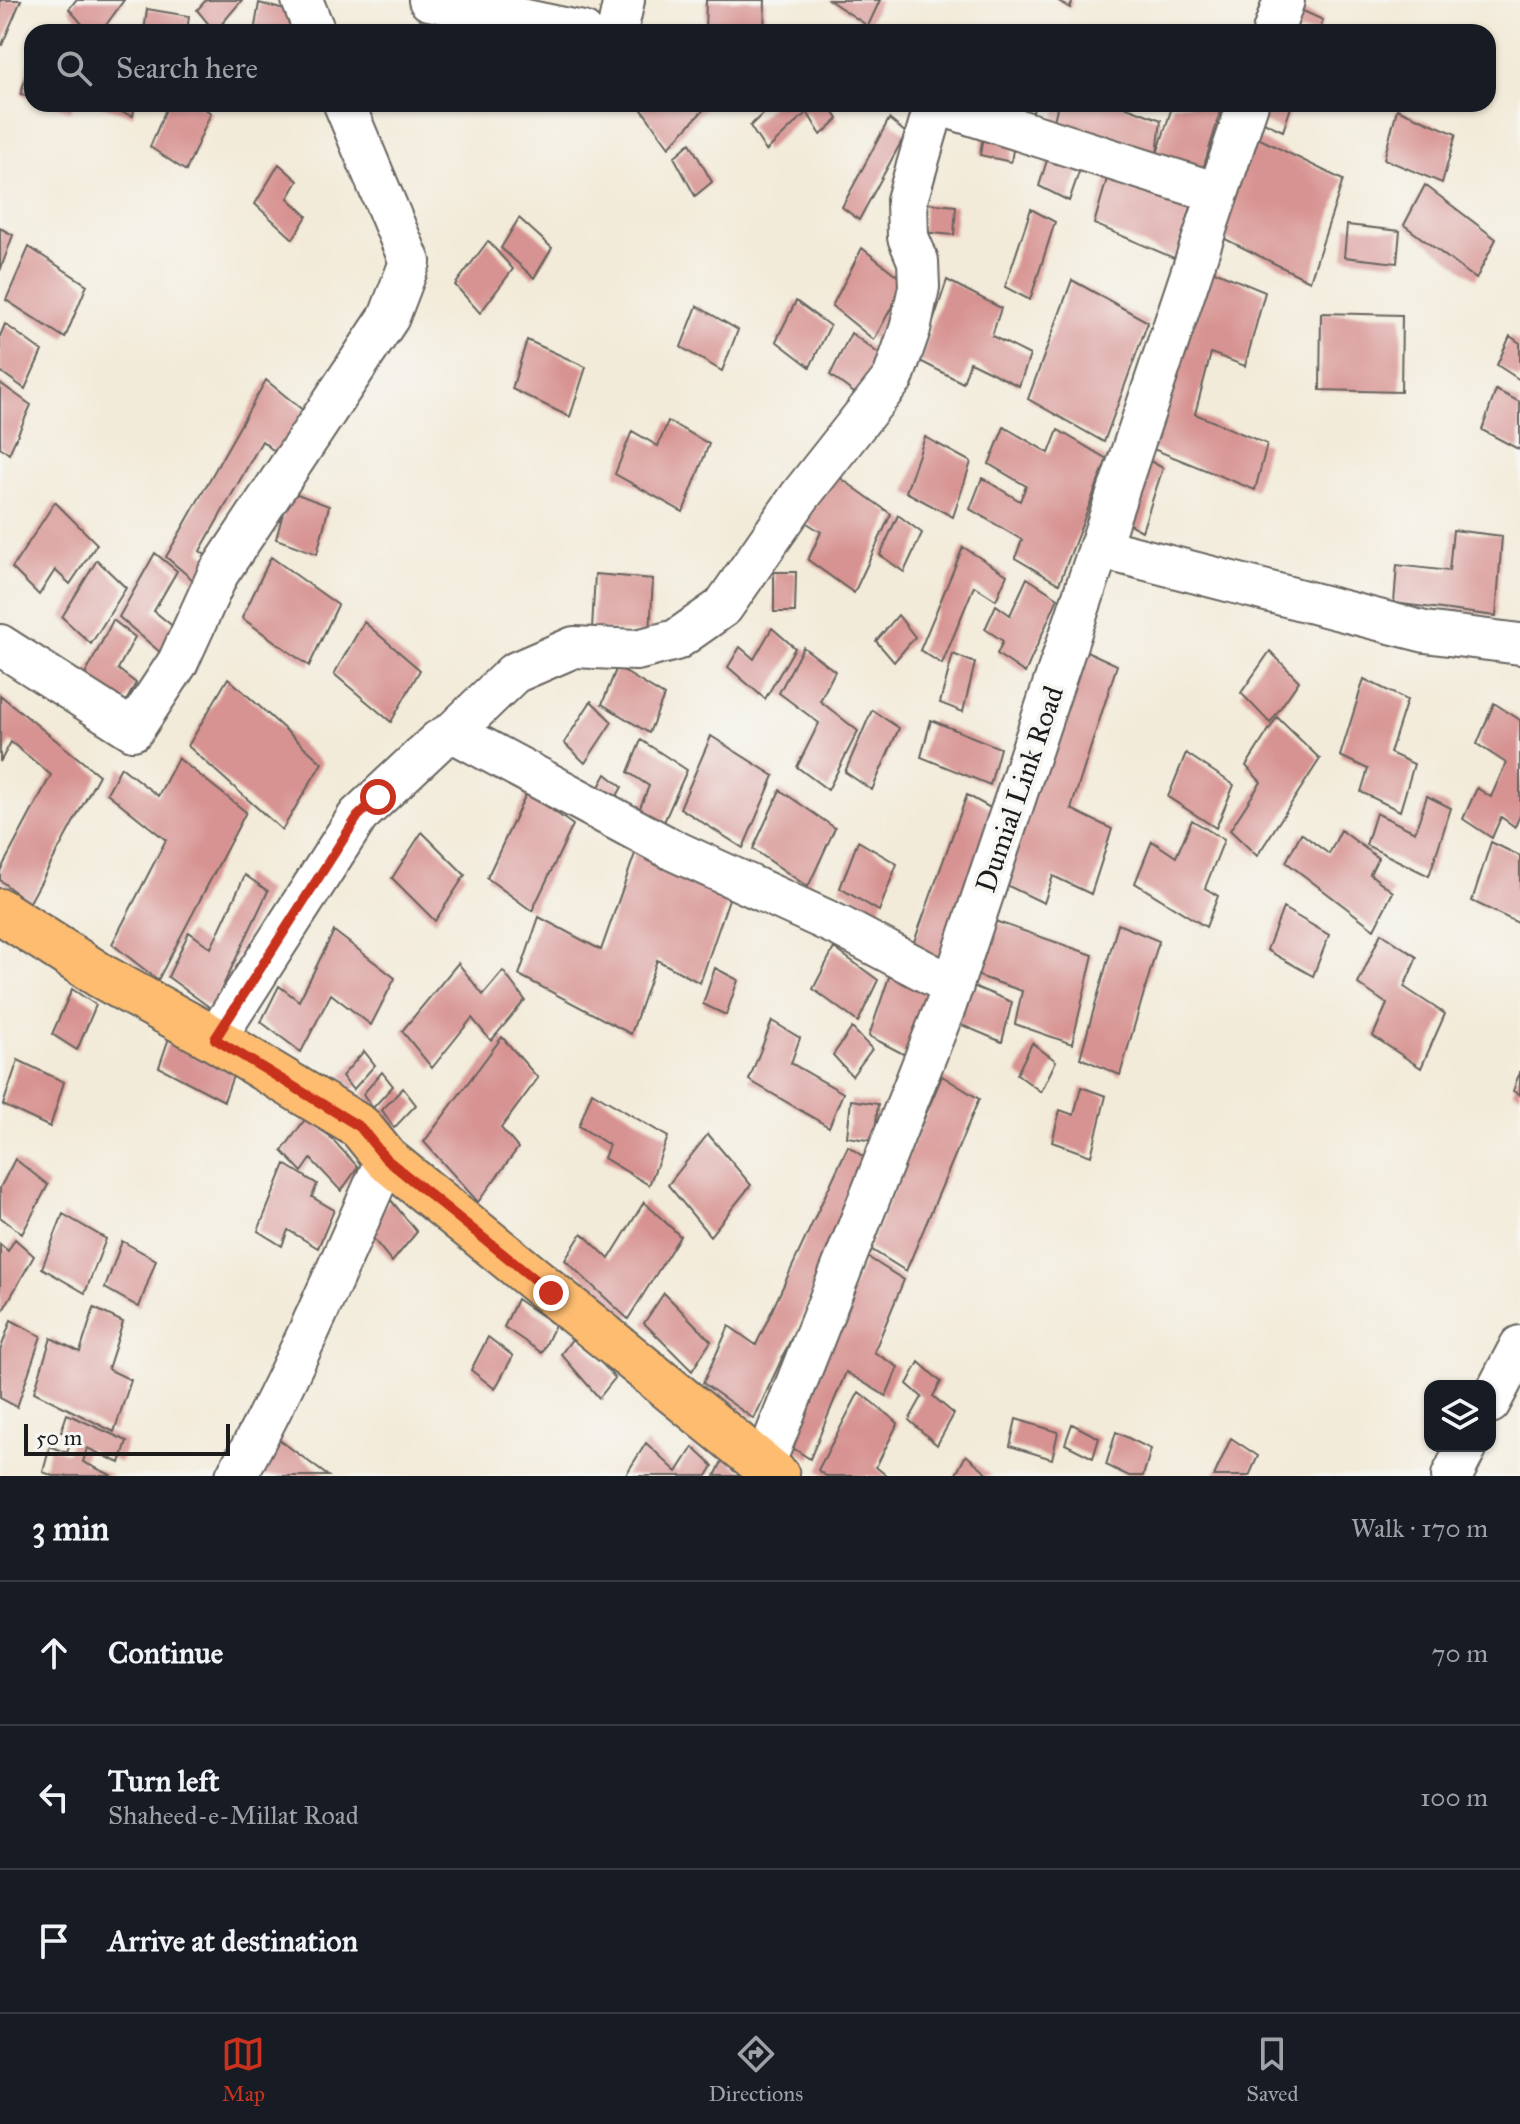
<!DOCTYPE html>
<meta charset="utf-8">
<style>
:root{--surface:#171b24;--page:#242831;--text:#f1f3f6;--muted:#9ea1a6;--line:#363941;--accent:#c8321e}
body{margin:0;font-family:"IM FELL Great Primer",serif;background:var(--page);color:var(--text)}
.controls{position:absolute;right:24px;bottom:24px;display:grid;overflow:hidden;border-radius:16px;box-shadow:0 2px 6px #0004}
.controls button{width:72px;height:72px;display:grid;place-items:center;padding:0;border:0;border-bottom:2px solid var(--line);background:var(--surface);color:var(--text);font:40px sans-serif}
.scale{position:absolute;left:24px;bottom:20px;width:206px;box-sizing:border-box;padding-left:8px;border:4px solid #1c1c1c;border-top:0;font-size:22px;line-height:28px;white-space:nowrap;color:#1c1c1c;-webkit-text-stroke:6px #f6f6f2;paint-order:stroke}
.stop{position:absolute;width:24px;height:24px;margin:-18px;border:6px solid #c8321e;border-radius:50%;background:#fff}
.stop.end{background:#c8321e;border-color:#fff;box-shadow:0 2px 8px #0008}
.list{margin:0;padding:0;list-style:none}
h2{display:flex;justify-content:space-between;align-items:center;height:104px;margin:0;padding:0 32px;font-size:34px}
h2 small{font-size:26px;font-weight:400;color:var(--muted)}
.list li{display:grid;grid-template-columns:52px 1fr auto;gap:24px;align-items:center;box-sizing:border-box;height:144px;padding:0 32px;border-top:2px solid var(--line)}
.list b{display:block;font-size:30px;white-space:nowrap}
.list p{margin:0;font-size:26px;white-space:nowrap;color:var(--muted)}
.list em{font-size:26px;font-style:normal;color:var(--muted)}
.icon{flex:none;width:44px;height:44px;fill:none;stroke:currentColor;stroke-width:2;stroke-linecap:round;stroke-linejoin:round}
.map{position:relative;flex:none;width:1520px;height:1476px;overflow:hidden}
.search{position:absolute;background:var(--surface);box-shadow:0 2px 6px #0004;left:24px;right:24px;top:24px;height:88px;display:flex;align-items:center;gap:20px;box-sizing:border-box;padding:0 28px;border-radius:24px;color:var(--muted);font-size:30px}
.sheet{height:536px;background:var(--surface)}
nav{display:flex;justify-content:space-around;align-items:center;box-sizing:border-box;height:112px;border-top:2px solid var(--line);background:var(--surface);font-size:22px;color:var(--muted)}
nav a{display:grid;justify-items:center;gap:4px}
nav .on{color:var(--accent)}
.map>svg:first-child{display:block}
</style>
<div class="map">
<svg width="1520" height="1476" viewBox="0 0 1520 1476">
<rect width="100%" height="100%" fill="#f6f6f2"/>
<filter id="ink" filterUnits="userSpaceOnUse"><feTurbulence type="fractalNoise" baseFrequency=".0125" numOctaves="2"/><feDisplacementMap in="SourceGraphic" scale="16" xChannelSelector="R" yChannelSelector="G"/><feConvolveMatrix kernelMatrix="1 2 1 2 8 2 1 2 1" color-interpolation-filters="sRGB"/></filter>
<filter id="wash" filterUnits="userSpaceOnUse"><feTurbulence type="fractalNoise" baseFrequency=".006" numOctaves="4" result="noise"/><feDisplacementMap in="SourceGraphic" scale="32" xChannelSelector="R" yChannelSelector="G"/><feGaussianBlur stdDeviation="1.8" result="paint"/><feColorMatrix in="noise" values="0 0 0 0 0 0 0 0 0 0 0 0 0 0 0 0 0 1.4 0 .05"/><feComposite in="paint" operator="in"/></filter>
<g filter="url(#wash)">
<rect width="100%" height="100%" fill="#f3ebd9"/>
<g id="blocks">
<!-- building -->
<path fill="#d79391" d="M0 0H21L2 45 0 44Z
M76 0H124L101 32H89L69 9Z
M206 0H242L215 32 197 10Z
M706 0H765L764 32H705Z
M829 0H880L868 26Z
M1057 0H1073L1070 8Z
M259 3 299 14 296 32H254Z
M1290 5 1323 20 1319 32H1282Z
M147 9 189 16 187 32H144Z
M31 53H32V98L21 94Z
M50 104H73L71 112Z
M96 104H135L133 116Z
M168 104H197L211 113 186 171 150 147Z
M643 104H709L669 147 640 107Z
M773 104H829L838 119 821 135 807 112 766 151 750 126Z
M989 104H1035L1031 120Z
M1058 104H1119L1161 120 1157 154 1173 104H1223L1201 175 1053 125Z
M1259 104H1292L1283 131 1255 118Z
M1397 109 1456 134 1442 183 1384 159Z
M889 119 906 133 859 220 842 207Z
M984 130 1015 138 1011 162 980 155Z
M1250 134 1343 180 1310 281 1217 235Z
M690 143 712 182 695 196 674 157Z
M1048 157 1079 172 1069 201 1039 186Z
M279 164 298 181 288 198 307 216 293 239 255 204Z
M1110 168 1192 203 1176 259 1094 224Z
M1425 185 1496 239 1476 279 1404 225Z
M924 203 956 206 954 235 922 232Z
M1031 209 1055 222 1030 300 1005 287Z
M519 218 552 248 534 278 501 248Z
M1347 225 1400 231 1397 263 1344 257Z
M0 228 13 235 0 271Z
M488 241 513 269 480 313 455 285Z
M29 247 87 285 65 338 6 300Z
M862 248 905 282 874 340 832 306Z
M1202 266 1265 292 1245 366 1211 353 1195 414 1267 444 1255 490 1153 449Z
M947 280 1001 308 992 336 1030 355 1019 386 970 362 963 383 920 361Z
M1072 280 1148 322 1104 442 1028 399Z
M796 301 830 326 810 367 776 341Z
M697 306 738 330 722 371 681 347Z
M1321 313 1402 315 1401 392 1320 390Z
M5 324 42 351 25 389 0 371V336Z
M851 333 886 359 865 401 830 375Z
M1510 336 1520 343V380L1497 365Z
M527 340 586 367 570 417 512 389Z
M266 380 305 412 280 456 262 441 200 551 214 562 200 586 166 557Z
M0 383 31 405 9 454 0 447Z
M1496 390 1520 402V450L1482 430Z
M668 421 709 444 683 512 615 474 632 431 658 446Z
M1004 427 1049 453 1058 430 1107 459 1059 584 1015 558 1022 540 970 509 982 478 1020 501 1026 486 989 464Z
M925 437 971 462 953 517 906 492Z
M1141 456 1163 468 1142 531 1120 519Z
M832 472 891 514 854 593 808 560 821 532 807 523Z
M289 491 329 506 317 554 276 539Z
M55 502 97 544 70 584 55 570 39 595 12 568Z
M898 515 922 533 904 572 880 555Z
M1453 530 1502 536 1496 616 1394 603 1397 565 1449 571Z
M963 547 1007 575 996 600 974 586 942 664 920 650Z
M155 553 177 571 154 611 175 628 161 653 119 617Z
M271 557 338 605 309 666 242 618Z
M97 560 126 588 91 644 62 617Z
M774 572H796L795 612H774Z
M595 574 653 579 650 634 592 629Z
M1027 578 1058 598 1025 673 997 654 1003 641 985 629 996 605 1010 615Z
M898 615 915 637 894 662 876 641Z
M113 620 135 637 118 669 136 683 124 705 85 675Z
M364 622 420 670 391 722 334 674Z
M772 628 795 648 765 699 728 667 740 647 754 659Z
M803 647 835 671 820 701 858 731 828 790 797 767 819 723 779 693Z
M1080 648 1117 665 1071 809 1112 829 1091 894 1053 876 1044 903 1004 884Z
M1270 651 1299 681 1270 723 1241 693Z
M953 654 975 663 963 712 940 703Z
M617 667 664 696 649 733 602 704Z
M228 678 322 763 282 830 188 746Z
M1364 679 1407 700 1390 753 1414 764 1400 811 1361 792 1368 769 1340 756Z
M0 695 99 775 29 904 0 880V871L51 775 11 742 0 762Z
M591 701 612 722 585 763 564 743Z
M1494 703 1520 720V815L1515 827 1501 817 1492 838 1463 819 1477 788 1491 797 1506 763 1477 744Z
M872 710 899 728 872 790 845 772Z
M1277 717 1320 759 1257 856 1230 830 1261 782 1246 766Z
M931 720 1000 748 990 785 921 757Z
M711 736 774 776 743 848 680 808Z
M641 740 687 770 660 831 637 815 649 786 628 772Z
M1186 753 1234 785 1216 828 1168 797Z
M178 758 246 812 158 980 112 944 166 840 107 793 121 767 158 796Z
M606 774 622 787 611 807 595 794Z
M780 790 835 828 808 887 753 849Z
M527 792 573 825 532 911 487 878Z
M967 795 996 811 939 969 910 953Z
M1427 796 1451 808 1429 876 1366 845 1376 813 1415 832Z
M1192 820 1224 840 1205 888 1218 896 1206 927 1135 883 1152 841 1176 857Z
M1341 830 1378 858 1370 874 1393 892 1374 929 1286 862 1301 833 1329 854Z
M422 832 465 875 435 921 392 878Z
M858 841 897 864 879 911 840 888Z
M1491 842 1520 856V924L1472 901Z
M637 848 730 896 700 983 657 960 631 1034 519 975 539 917 601 950Z
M245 875 268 891 212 1009 168 977 189 932 211 948Z
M1283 908 1329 935 1313 976 1267 950Z
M989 919 1093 955 1072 1044 1015 1024 1022 991 976 975Z
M1118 924 1159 941 1120 1075 1080 1058Z
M334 931 395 978 371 1025 331 994 301 1052 261 1022 279 986 299 1001Z
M1381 933 1417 957 1404 987 1445 1014 1421 1068 1373 1036 1387 1004 1358 984Z
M834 948 878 980 858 1022 813 989Z
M458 963 483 995 503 971 525 1000 491 1041 472 1018 432 1068 402 1031Z
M715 968 738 980 726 1015 703 1004Z
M890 974 930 994 909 1057 869 1036Z
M968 984 1012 1002 1002 1042 957 1023Z
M72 989 96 1005 77 1050 52 1034Z
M772 1021 800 1038 791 1063 843 1093 829 1127 749 1080Z
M852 1028 872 1049 852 1076 833 1055Z
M502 1037 538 1078 501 1128 518 1148 478 1202 424 1142Z
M169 1038 234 1073 224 1101 159 1067Z
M1032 1043 1056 1061 1041 1092 1017 1074Z
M364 1051 375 1065 353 1090 342 1076Z
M18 1060 64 1082 50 1127 3 1105Z
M1520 1071V1095L1513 1091Z
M382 1072 393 1086 373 1108 363 1094Z
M942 1076 979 1099 906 1271 869 1248Z
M1081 1087 1106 1096 1091 1156 1052 1142 1060 1110 1074 1115Z
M403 1088 416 1105 394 1128 382 1110Z
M592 1092 668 1137 649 1185 604 1158 609 1145 579 1126Z
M851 1100 878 1104 874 1141 847 1137Z
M309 1114 358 1167 341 1191 311 1159 302 1172 282 1151Z
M708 1134 751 1185 710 1236 668 1185Z
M848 1146 872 1163 754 1419 703 1383 729 1326 756 1345Z
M15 1159 48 1185 22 1234 0 1217V1188Z
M285 1164 317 1184 312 1197 334 1210 318 1248 288 1230 282 1246 258 1231Z
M390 1199 417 1232 392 1262 366 1230Z
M644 1202 680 1236 628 1319 565 1260 582 1233 609 1259Z
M63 1214 106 1239 85 1293 42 1268Z
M15 1239 34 1256 2 1312 0 1310V1244L8 1251Z
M122 1241 156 1260 139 1307 105 1288Z
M866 1256 904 1280 874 1352 898 1367 886 1396 846 1372 810 1459 787 1444Z
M664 1293 711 1341 692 1371 644 1323Z
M517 1299 555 1325 542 1353 504 1327Z
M94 1308 123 1322 108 1369 131 1380 114 1432 34 1392 51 1338 80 1352Z
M11 1320 41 1336 17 1407 0 1398V1351Z
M576 1334 615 1378 599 1398 561 1354Z
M488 1337 513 1356 495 1389 471 1370Z
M919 1362 941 1382 933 1396 954 1414 937 1445 909 1420 922 1397 907 1384Z
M859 1392 898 1423 876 1467 887 1476H826L818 1470Z
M67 1414 127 1441 120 1463 87 1448 83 1462 113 1476H53L43 1472 50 1446 67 1453 72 1437 61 1432Z
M1016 1419 1058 1432 1052 1459 1010 1446Z
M1072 1424 1099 1438 1093 1458 1065 1444Z
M269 1432 328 1476H247Z
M1116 1432 1151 1449 1143 1476H1129L1106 1465Z
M1231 1438 1258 1456 1249 1476H1214Z
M646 1443 677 1472 693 1447 713 1466 707 1476H625Z
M966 1455 991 1476H955Z
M724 1457 748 1476H715Z"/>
</g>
</g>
<g filter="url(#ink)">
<use href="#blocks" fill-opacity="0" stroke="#67645e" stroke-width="2"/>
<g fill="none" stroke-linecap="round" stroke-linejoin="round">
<!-- minor casing -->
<g stroke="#67645e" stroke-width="44">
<path id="minor" d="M302 0 315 32
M429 0 583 32
M617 32 624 0
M1273 32 1284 0
M937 104 1217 193
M1100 548 1425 632 1520 644
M0 645 133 730 178 662 218 574 389 317 410 262 344 104
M453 732 673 850 841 927 953 986
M215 1039 358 816 438 741 453 732 514 673 574 647 637 650 676 640 723 607 800 496 893 378 910 329 919 287 918 261 908 237 907 200 935 104
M1490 1403 1520 1346
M764 1465 946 1005 1248 104
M236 1476C293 1374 338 1266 386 1159
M1452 1476 1467 1446"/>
</g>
<!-- major casing -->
<g stroke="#67645e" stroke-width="48">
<path id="major" d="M0 911 101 976 215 1039 360 1127 386 1159 777 1476"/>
</g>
<!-- minor -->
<use href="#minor" stroke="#fff" stroke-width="40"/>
<!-- major -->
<use href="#major" stroke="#fdbc6f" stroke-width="44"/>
</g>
</g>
<g fill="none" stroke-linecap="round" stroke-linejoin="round" filter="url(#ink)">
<!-- route -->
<path stroke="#c8321e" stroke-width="10" d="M378 797 358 816 215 1039 360 1127 386 1159 551 1293"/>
</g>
<g text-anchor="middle" stroke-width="8" stroke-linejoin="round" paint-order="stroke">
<!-- street labels -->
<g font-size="28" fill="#1c1c1c" stroke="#f6f6f2">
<text transform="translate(1019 789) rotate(-71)" y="10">Dumial Link Road</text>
</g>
</g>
</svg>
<div class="controls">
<button><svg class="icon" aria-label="layers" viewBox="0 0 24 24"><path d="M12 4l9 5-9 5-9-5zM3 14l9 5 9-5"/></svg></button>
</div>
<div class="scale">50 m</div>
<div class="stop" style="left:378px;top:797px"></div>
<div class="stop end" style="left:551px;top:1293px"></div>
<div class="search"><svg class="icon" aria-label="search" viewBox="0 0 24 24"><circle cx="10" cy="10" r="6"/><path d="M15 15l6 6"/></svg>Search here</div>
</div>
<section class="sheet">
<h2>3 min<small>Walk · 170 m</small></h2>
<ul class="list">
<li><svg class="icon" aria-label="ahead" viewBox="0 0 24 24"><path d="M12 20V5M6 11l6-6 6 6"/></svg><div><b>Continue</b></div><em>70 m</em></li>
<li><svg class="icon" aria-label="left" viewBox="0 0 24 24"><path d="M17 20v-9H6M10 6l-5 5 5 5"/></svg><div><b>Turn left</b><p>Shaheed-e-Millat Road</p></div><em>100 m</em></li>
<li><svg class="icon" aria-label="arrive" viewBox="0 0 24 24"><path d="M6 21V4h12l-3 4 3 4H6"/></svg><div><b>Arrive at destination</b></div></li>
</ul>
</section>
<nav>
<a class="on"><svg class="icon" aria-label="map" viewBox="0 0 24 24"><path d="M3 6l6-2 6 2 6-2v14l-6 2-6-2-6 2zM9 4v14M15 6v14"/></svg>Map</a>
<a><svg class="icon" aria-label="directions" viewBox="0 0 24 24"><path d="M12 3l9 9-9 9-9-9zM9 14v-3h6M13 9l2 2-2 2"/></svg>Directions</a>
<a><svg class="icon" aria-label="saved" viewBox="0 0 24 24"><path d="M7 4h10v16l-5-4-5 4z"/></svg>Saved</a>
</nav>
